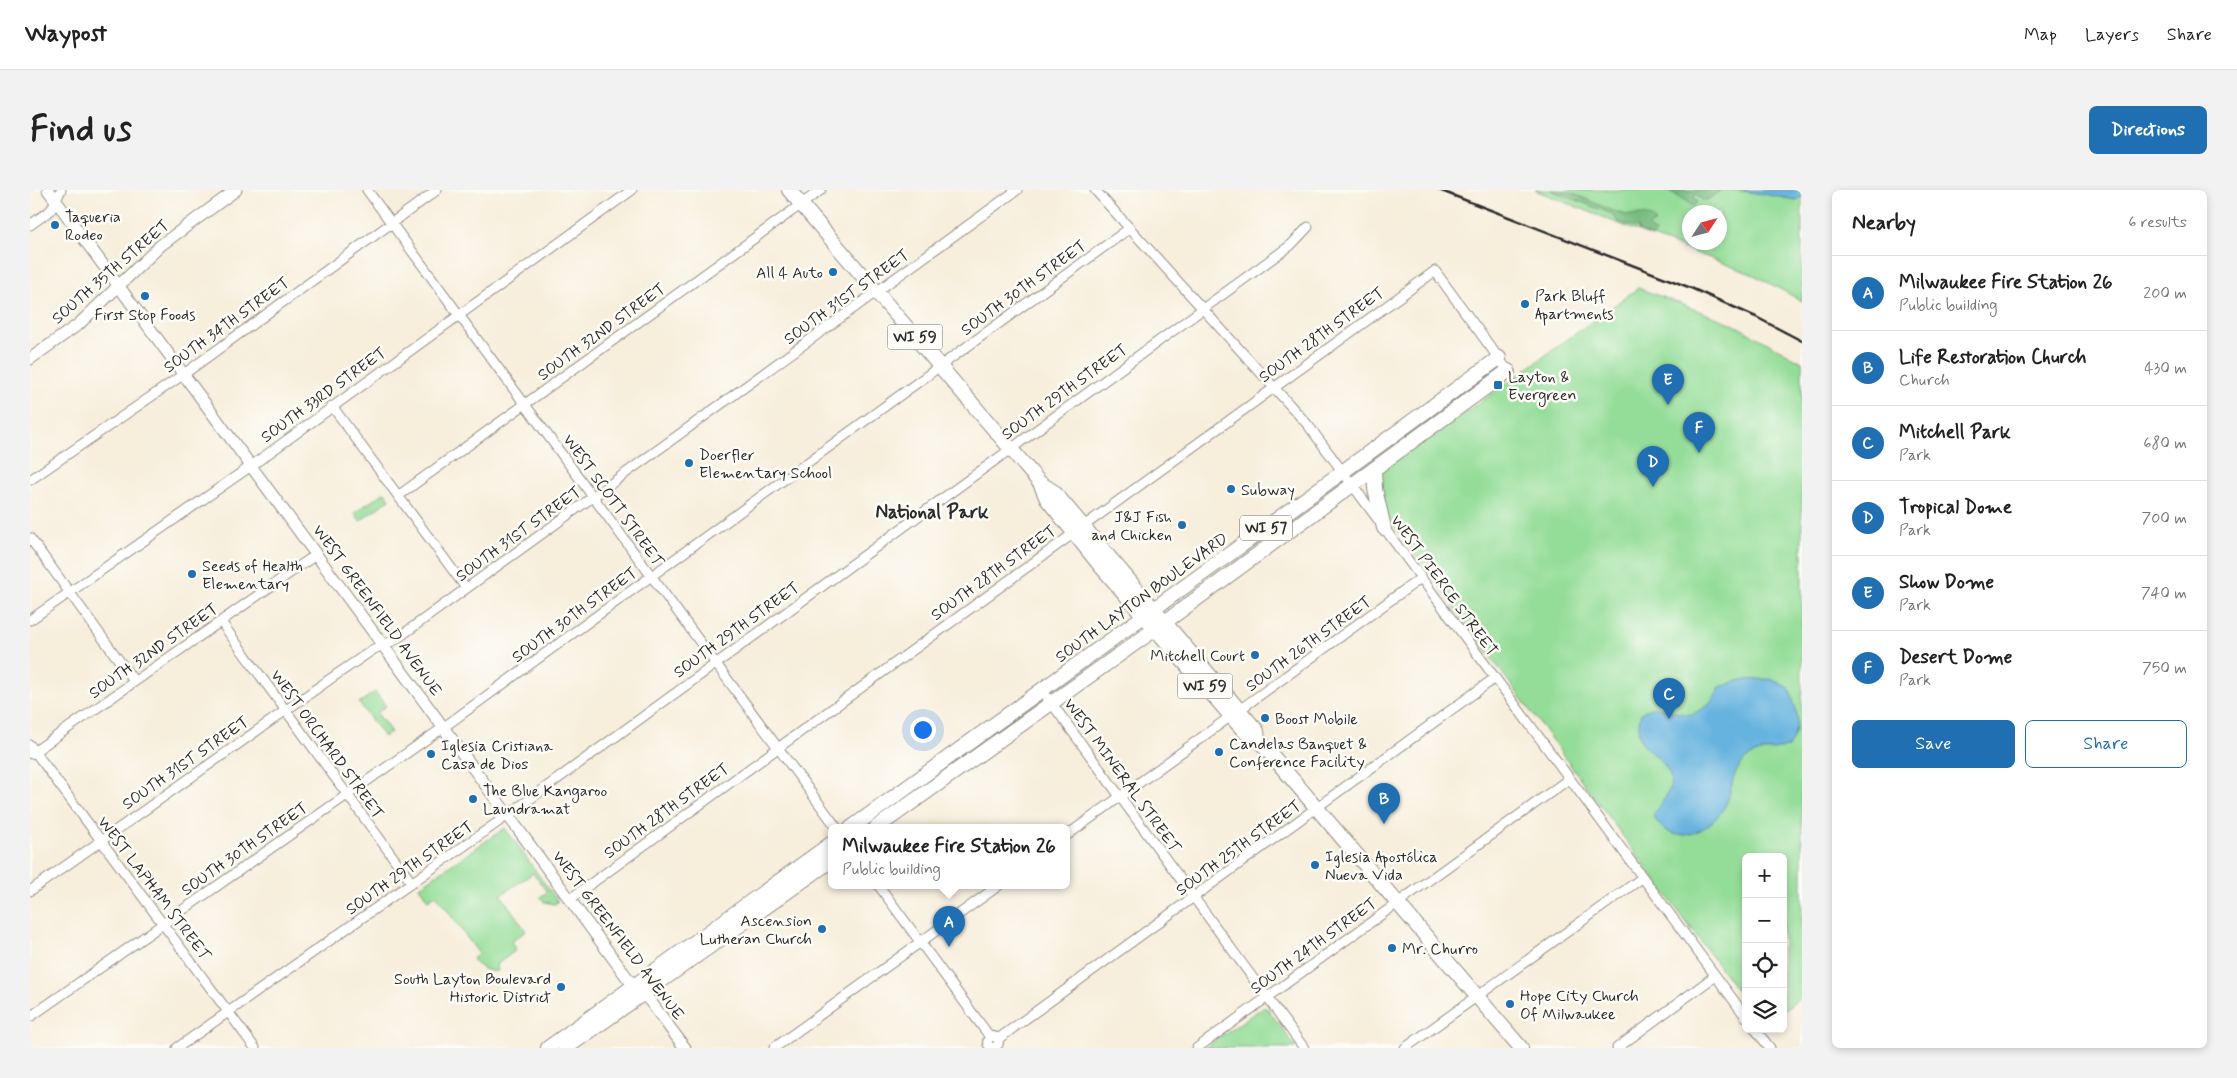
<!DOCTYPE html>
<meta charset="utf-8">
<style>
:root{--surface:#fff;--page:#f2f2f2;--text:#222;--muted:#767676;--line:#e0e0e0;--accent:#1f6fb2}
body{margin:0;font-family:Mynerve,sans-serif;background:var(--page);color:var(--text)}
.controls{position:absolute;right:15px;bottom:15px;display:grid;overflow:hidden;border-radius:8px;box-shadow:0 2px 8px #0003}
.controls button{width:45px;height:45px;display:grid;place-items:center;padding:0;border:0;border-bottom:1px solid var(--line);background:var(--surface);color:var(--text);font:25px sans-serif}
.compass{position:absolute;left:1652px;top:15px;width:45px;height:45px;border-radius:50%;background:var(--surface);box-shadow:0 2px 8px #0003;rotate:54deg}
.you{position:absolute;left:892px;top:539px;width:18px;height:18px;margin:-12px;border:4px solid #fff;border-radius:50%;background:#1a73e8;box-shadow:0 0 0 8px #1a73e833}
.badge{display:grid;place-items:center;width:32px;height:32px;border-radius:50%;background:var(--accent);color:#fff;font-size:16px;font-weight:700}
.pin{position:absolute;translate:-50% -41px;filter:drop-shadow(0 1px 2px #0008)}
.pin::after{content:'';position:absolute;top:26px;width:18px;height:15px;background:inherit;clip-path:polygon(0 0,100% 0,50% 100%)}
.popup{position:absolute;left:798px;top:634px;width:242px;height:65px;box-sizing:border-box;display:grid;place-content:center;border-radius:8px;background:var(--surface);filter:drop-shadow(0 1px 4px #0005);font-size:16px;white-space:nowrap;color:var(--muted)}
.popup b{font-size:19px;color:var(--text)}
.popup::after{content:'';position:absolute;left:50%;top:100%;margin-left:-10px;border:10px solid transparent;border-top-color:var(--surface)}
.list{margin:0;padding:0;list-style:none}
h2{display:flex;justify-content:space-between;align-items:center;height:65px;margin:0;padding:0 20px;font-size:21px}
h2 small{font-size:16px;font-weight:400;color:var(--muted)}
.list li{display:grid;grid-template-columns:32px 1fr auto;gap:15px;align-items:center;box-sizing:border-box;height:75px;padding:0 20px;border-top:1px solid var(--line)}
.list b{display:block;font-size:19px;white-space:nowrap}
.list p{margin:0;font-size:16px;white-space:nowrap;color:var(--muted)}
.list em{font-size:16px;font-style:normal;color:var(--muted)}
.actions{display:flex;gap:10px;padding:15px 20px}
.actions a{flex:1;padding:11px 0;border:1px solid var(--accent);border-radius:8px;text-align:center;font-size:18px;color:var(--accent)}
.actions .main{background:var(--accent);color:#fff}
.icon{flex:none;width:28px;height:28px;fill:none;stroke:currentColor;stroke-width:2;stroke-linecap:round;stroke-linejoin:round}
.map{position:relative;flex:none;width:1772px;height:858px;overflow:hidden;border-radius:8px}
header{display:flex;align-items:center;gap:30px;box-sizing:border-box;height:70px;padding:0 25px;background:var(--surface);border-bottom:1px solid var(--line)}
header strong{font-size:24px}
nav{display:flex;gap:28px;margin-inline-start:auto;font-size:18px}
.intro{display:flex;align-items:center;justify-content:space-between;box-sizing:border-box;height:120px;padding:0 30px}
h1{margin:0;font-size:35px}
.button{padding:12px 22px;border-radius:8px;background:var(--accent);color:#fff;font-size:18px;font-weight:700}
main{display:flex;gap:30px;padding:0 30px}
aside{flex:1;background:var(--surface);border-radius:8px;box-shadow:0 2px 8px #0003}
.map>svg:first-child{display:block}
</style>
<header>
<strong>Waypost</strong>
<nav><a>Map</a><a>Layers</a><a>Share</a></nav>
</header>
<div class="intro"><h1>Find us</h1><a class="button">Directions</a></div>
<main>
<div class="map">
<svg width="1772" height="858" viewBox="0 0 1772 858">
<rect width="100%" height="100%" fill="#fdfcf7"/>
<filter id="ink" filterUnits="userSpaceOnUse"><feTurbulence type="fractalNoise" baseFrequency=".02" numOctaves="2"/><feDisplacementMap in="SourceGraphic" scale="10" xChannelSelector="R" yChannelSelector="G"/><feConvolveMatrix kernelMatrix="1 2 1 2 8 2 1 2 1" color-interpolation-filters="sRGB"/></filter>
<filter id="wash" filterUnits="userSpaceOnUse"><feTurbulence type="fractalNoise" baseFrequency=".0096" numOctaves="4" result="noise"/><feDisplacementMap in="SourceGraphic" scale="20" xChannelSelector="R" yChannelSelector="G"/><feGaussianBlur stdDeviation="1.12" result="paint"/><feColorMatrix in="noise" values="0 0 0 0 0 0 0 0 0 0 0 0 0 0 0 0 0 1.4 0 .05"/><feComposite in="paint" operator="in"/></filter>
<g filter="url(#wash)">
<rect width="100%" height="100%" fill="#f7eedb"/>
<!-- green -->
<path fill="#94dd98" stroke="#608462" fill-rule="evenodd" d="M1505 0H1708L1766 9 1772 7V111L1724 85 1685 70 1609 42ZM1660 22H1690V52H1660Z
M1608 98 1701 133 1772 172V807L1753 821V667H1716V813L1358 328 1347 283 1472 197Z
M355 302 360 309 330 331 324 323Z
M345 502 356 516 347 523 361 542 354 547 329 513Z
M475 638 528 712 524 714 514 712 510 707 517 702 503 683 471 705 496 741 481 752 486 760 466 775 468 781C457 783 448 777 442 769L449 764 406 705 398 710 389 697Z
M1233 817 1238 819 1266 858H1175Z"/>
<!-- forest -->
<path fill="#77bc80" stroke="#517456" d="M1520 0C1546 0 1569 18 1593 24 1606 27 1616 21 1626 32L1618 37 1626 44 1622 47 1609 42 1608 38 1588 32 1582 24Z
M1638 0H1691L1674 12 1666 4 1664 7 1667 12 1663 16Z"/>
<!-- water -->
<path fill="#66b3df" stroke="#486f85" d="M1708 0H1772V7L1766 10Z
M1741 489 1759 498C1768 525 1772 532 1758 558 1749 559 1728 561 1721 566 1697 580 1705 605 1691 622 1672 647 1639 657 1623 625 1642 600 1650 588 1625 565 1620 561 1613 556 1611 550 1607 542 1609 531 1611 523 1628 509 1645 527 1663 524L1680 514 1690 497 1711 490Z"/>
</g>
<g filter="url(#ink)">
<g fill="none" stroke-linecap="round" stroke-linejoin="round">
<!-- minor casing -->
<g stroke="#918c83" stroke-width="11">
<path id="minor" d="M337 0 807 638
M1065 0 1278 235 1716 827
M0 35 21 20 31 0
M302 216 436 398
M0 290 154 184 407 0
M368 306 791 0
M0 348 104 491
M0 430 221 276 602 0
M191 432 382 693
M1012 500 1274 858
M0 555 225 858
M1 564 287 364
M1036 646 1391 388
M849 696 960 847
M0 701 303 487 344 459 365 450 987 0
M540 709 1405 81 1478 181
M0 827 414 537 1100 38
M1725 839 1740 858
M957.5 852a5.5 5.5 0 1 1 11 0a5.5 5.5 0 1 1-11 0Z
M968 849 1465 488
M147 858 478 625 1214 89 1261 55 1278 37
M744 858 968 696
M1167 858 1539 589
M1375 858 1612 688
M1587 858 1685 786"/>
</g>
<!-- secondary casing -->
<g stroke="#918c83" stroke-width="13">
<path id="secondary" d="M18 0 599 790 620 811 655 858
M0 169 49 134 131 55 206 0"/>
</g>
<!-- primary casing -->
<g stroke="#918c83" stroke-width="16">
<path id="primary" d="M759 0 1010 293 1024 302 1215 527 1227 541 1228 549 1491 858
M1344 280 1345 299 1354 338
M1010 293 1017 309 1068 373 1207 533 1220 547 1224 548
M821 638C1038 482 1253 325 1469 168
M846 638 1135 432 1478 181
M518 858 802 653
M536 858 802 670"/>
</g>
<!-- minor -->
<use href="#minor" stroke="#fff" stroke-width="9"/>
<!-- secondary -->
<use href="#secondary" stroke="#fff" stroke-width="11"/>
<!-- primary -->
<use href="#primary" stroke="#fff" stroke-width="14"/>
<!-- rail -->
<path stroke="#2b2b2b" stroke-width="2.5" d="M1409 0 1661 98 1726 127 1772 151"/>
</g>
</g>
<!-- markers -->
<g fill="#1f6fb2" stroke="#fdfcf7" stroke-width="2">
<circle cx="25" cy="35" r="5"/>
<circle cx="803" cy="82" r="5"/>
<circle cx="115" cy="106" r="5"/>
<circle cx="1495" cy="114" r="5"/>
<rect x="1463" y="190" width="10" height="10" rx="2.5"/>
<circle cx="659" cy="273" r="5"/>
<circle cx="1201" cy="299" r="5"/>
<circle cx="1152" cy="335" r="5"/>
<circle cx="162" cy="384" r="5"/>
<circle cx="1225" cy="465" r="5"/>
<circle cx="1235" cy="528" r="5"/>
<circle cx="1189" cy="562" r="5"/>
<circle cx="401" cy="564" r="5"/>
<circle cx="443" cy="609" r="5"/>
<circle cx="1285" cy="675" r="5"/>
<circle cx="792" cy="739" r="5"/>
<circle cx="1362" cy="758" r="5"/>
<circle cx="531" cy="797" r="5"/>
<circle cx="1480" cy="814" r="5"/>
</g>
<g text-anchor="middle" stroke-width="5" stroke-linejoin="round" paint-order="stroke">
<!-- shield labels -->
<g fill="#fdfcf7" stroke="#6a6a68" stroke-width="1">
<rect x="857.5" y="134.5" width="55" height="25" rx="4"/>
<rect x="1210" y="325.5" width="52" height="25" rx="4"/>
<rect x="1147.5" y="483.5" width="55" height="25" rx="4"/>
</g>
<g font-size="15" font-weight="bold" fill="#2b2b2b">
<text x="885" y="152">WI 59</text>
<text x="1236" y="343">WI 57</text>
<text x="1175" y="501">WI 59</text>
</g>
<!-- poi labels -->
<g font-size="16" fill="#2b2b2b" stroke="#fdfcf7" text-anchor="start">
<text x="35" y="32">Taqueria<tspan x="35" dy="18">Rodeo</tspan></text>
<text x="793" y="88" text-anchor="end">All 4 Auto</text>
<text x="1505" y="111">Park Bluff<tspan x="1505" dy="18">Apartments</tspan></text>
<text x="115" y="130" text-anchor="middle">First Stop Foods</text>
<text x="1478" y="192">Layton &amp;<tspan x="1478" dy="18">Evergreen</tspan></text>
<text x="669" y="270">Doerfler<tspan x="669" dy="18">Elementary School</tspan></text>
<text x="1211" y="305">Subway</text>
<text x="1142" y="332" text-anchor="end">J&amp;J Fish<tspan x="1142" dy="18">and Chicken</tspan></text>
<text x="172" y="381">Seeds of Health<tspan x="172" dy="18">Elementary</tspan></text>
<text x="1215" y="471" text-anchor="end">Mitchell Court</text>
<text x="1245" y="534">Boost Mobile</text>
<text x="1199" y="559">Candelas Banquet &amp;<tspan x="1199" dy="18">Conference Facility</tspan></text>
<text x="411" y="561">Iglesia Cristiana<tspan x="411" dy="18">Casa de Dios</tspan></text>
<text x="453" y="606">The Blue Kangaroo<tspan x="453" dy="18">Laundramat</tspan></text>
<text x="1295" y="672">Iglesia Apostólica<tspan x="1295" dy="18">Nueva Vida</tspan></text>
<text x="782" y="736" text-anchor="end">Ascension<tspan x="782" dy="18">Lutheran Church</tspan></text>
<text x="1372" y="764">Mr. Churro</text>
<text x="521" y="794" text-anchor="end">South Layton Boulevard<tspan x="521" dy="18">Historic District</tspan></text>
<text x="1490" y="811">Hope City Church<tspan x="1490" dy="18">Of Milwaukee</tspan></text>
</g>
<!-- street labels -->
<g font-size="16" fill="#2b2b2b" stroke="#fdfcf7">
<text transform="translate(80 81) rotate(-41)" y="6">SOUTH 35TH STREET</text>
<text transform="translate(993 97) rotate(-36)" y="6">SOUTH 30TH STREET</text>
<text transform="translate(816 106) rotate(-36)" y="6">SOUTH 31ST STREET</text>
<text transform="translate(196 134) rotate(-36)" y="6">SOUTH 34TH STREET</text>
<text transform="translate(571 141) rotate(-36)" y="6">SOUTH 32ND STREET</text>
<text transform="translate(1291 144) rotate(-36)" y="6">SOUTH 28TH STREET</text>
<text transform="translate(1034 201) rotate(-36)" y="6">SOUTH 29TH STREET</text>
<text transform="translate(293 204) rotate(-36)" y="6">SOUTH 33RD STREET</text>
<text transform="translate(584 310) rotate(54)" y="6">WEST SCOTT STREET</text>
<text transform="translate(488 343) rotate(-36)" y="6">SOUTH 31ST STREET</text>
<text transform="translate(963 382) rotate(-36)" y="6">SOUTH 28TH STREET</text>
<text transform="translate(1415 395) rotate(54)" y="6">WEST PIERCE STREET</text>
<text transform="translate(1111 407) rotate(-36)" y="6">SOUTH LAYTON BOULEVARD</text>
<text transform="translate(348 420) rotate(54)" y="6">WEST GREENFIELD AVENUE</text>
<text transform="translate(544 424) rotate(-36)" y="6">SOUTH 30TH STREET</text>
<text transform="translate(706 439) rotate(-36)" y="6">SOUTH 29TH STREET</text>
<text transform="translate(1278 453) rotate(-36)" y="6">SOUTH 26TH STREET</text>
<text transform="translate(123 460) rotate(-35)" y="6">SOUTH 32ND STREET</text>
<text transform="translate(298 554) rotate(54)" y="6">WEST ORCHARD STREET</text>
<text transform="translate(155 572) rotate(-35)" y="6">SOUTH 31ST STREET</text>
<text transform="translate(1093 585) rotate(54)" y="6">WEST MINERAL STREET</text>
<text transform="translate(636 620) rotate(-36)" y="6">SOUTH 28TH STREET</text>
<text transform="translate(1208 657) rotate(-36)" y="6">SOUTH 25TH STREET</text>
<text transform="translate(214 658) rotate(-35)" y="6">SOUTH 30TH STREET</text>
<text transform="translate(379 677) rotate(-35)" y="6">SOUTH 29TH STREET</text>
<text transform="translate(125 698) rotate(53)" y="6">WEST LAPHAM STREET</text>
<text transform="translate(589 745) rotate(53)" y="6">WEST GREENFIELD AVENUE</text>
<text transform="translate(1283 755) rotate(-36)" y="6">SOUTH 24TH STREET</text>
</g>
<!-- quarter labels -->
<g font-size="19" font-weight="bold" fill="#2b2b2b" stroke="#fdfcf7">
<text x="902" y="328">National Park</text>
</g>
</g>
</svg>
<div class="controls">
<button>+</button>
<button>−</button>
<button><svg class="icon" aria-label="locate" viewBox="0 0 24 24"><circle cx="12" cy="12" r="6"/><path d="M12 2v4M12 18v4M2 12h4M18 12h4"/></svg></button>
<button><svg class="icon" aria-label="layers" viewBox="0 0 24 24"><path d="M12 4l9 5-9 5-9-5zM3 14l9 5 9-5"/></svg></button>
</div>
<svg class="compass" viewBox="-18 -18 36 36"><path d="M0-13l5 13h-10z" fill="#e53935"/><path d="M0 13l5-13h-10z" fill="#767676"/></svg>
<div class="you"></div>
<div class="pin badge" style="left:919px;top:757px">A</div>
<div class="popup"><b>Milwaukee Fire Station 26</b>Public building</div>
<div class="pin badge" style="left:1354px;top:634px">B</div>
<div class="pin badge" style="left:1639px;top:529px">C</div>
<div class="pin badge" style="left:1623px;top:297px">D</div>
<div class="pin badge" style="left:1638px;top:215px">E</div>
<div class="pin badge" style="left:1669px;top:263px">F</div>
</div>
<aside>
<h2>Nearby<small>6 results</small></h2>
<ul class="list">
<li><span class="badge">A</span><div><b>Milwaukee Fire Station 26</b><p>Public building</p></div><em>200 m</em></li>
<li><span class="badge">B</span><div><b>Life Restoration Church</b><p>Church</p></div><em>430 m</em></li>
<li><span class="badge">C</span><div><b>Mitchell Park</b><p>Park</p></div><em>680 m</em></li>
<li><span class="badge">D</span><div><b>Tropical Dome</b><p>Park</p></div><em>700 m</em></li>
<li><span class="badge">E</span><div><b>Show Dome</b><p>Park</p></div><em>740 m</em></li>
<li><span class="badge">F</span><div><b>Desert Dome</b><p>Park</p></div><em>750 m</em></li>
</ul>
<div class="actions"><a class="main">Save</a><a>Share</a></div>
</aside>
</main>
